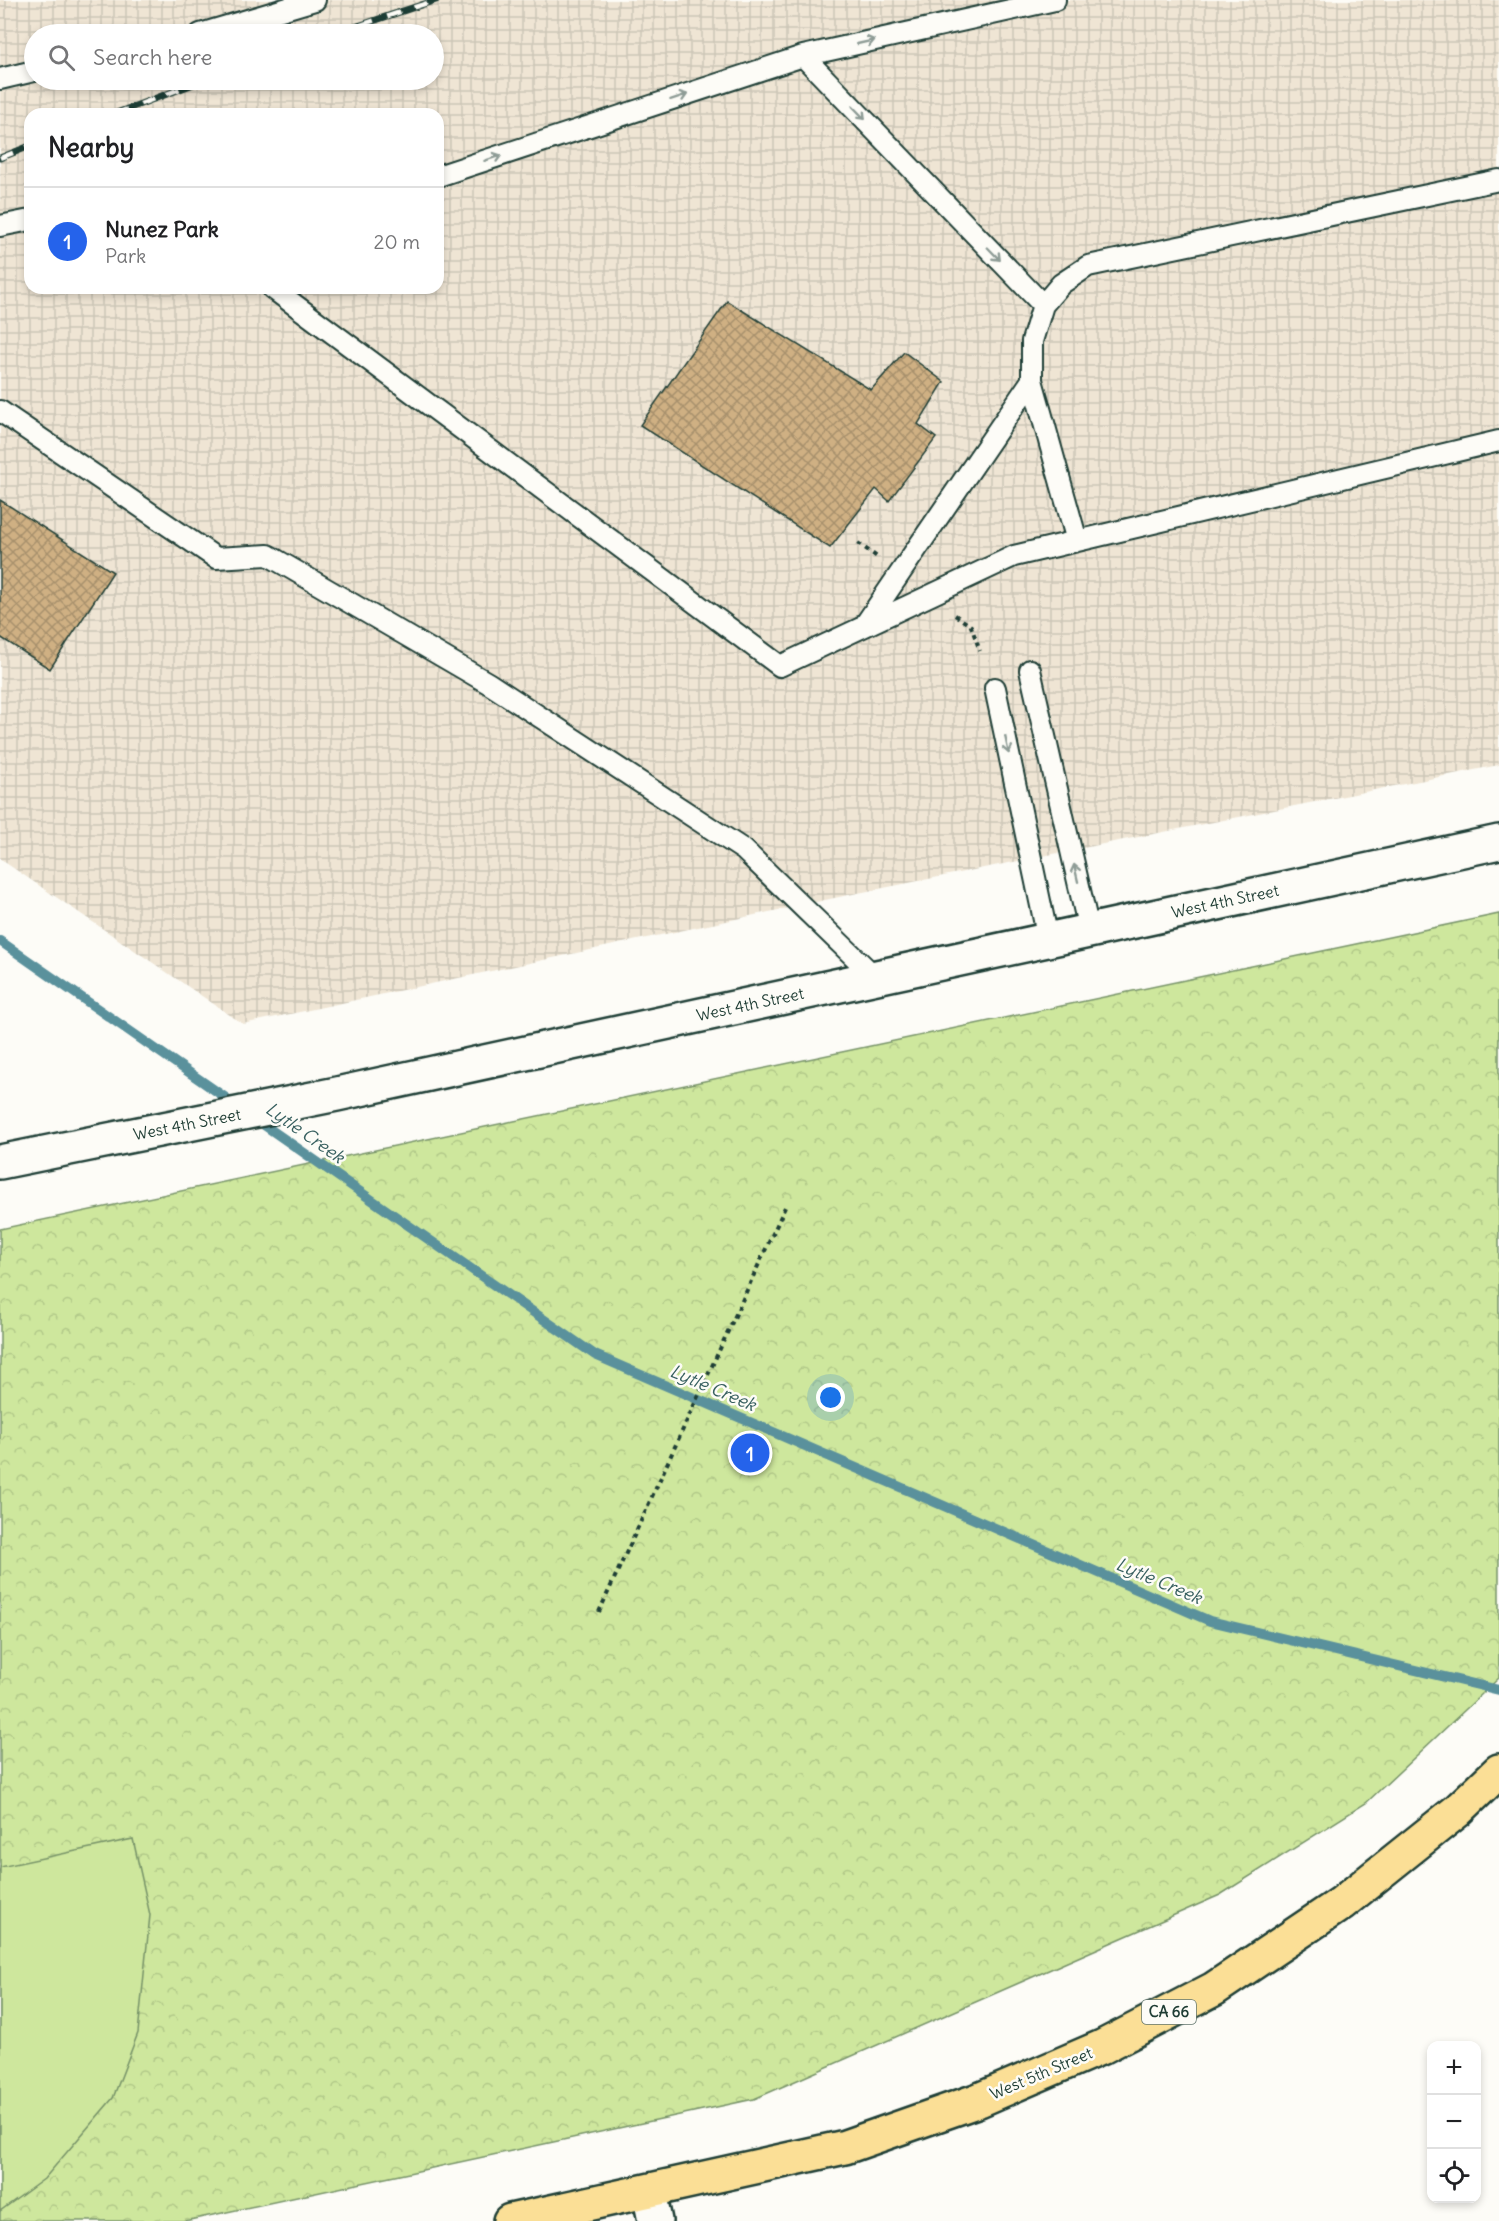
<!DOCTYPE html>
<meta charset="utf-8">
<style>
:root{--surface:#fff;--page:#f2f2f2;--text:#202124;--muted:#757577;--line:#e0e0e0;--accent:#2563eb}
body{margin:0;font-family:Delius,sans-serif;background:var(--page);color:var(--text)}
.controls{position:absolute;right:18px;bottom:18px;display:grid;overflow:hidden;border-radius:12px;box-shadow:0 3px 9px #0003}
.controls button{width:54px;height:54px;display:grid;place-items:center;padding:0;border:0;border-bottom:2px solid var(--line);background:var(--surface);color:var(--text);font:30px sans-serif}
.you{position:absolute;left:831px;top:1398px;width:21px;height:21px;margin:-15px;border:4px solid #fff;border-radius:50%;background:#1a73e8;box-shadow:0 0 0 9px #1a73e833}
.badge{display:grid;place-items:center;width:39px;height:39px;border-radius:50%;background:var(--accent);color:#fff;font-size:20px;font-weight:700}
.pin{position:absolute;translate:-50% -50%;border:3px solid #fff;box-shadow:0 2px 6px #0006}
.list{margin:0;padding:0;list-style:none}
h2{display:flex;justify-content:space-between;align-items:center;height:78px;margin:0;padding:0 24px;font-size:26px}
h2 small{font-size:20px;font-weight:400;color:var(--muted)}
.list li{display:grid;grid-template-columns:39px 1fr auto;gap:18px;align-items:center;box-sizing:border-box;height:108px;padding:0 24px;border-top:2px solid var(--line)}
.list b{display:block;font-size:22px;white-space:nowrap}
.list p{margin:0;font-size:20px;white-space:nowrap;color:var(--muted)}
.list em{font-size:20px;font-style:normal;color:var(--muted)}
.icon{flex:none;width:33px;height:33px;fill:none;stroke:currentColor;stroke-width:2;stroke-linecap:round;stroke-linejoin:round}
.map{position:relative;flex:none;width:1499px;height:2221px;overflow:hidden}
.search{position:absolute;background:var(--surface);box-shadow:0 3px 9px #0003;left:24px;top:24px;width:420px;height:66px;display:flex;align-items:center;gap:15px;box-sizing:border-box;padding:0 21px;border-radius:33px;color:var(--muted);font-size:22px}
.panel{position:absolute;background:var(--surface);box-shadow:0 3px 9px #0003;left:24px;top:108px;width:420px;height:186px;border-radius:18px}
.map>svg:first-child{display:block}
</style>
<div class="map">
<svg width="1499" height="2221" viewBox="0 0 1499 2221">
<defs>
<pattern id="industrial-grid" width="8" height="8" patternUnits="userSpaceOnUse" patternTransform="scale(1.5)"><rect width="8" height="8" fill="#efe5d4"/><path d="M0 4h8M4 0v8" fill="none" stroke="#ccc5b7"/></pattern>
<pattern id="forest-crowns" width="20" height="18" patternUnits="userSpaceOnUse" patternTransform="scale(1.5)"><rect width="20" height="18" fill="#cee79d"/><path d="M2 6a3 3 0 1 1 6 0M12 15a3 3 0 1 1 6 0" fill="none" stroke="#b0c788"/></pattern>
<pattern id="building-cross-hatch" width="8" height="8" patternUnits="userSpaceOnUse" patternTransform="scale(1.5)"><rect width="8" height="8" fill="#cfb083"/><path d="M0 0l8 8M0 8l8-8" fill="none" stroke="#a7906c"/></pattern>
</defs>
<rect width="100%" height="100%" fill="#fdfcf7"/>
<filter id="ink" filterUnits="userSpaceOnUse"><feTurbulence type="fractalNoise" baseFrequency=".0167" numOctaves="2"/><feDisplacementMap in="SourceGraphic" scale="12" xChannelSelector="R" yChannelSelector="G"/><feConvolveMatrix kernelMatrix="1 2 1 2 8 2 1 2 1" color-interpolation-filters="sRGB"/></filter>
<g filter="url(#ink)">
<!-- industrial -->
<path fill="url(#industrial-grid)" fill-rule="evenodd" d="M0 0H1499V765L853 894 243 1024 0 859ZM34 34H434V80H34ZM30 114H438V288H30Z"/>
<!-- forest -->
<path fill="url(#forest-crowns)" stroke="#769268" stroke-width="1.5" d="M1499 914V1678L1366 1803 1220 1895 754 2099 185 2221H0V1229Z"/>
<!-- pitch -->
<path fill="#cee79d" stroke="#769268" stroke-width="1.5" d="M133 1839 150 1915 138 2033 113 2098 44 2179 0 2211V1867Z"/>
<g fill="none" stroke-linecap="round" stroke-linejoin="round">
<!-- stream -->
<path stroke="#5a919c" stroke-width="10" d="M0 941 239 1107
M254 1118 595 1355 1210 1621 1499 1690"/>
</g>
<!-- building -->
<path fill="url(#building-cross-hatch)" stroke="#1f3d34" stroke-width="1.5" d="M727 301 871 390 904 352 944 382 918 424 936 438 889 501 876 489 830 548 640 425Z
M0 500 113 572 50 669 0 637Z"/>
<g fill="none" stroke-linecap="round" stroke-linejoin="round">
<!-- service casing -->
<g stroke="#1f3d34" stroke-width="24">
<path id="service" d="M200 34 315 0
M803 56 1043 305
M0 79 34 71
M438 176 803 56 1055 0
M0 226 30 220
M272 288 780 666 1014 556 1499 441
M0 411 216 558 268 555 488 683 744 850 875 977
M1077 541 1032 380V341L1043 305 1061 284 1088 266 1499 180
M864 626 1032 380
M1030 670 1089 930
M995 688 1048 939"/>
</g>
<!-- minor casing -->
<g stroke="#1f3d34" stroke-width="38">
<path id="minor" d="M649 2192 655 2221"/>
</g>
<!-- tertiary casing -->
<g stroke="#1f3d34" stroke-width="38">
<path id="tertiary" d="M0 1162 337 1094 1499 842"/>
</g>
<!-- primary casing -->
<g stroke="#1f3d34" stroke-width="38">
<path id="primary" d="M510 2221 845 2147 979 2100 1102 2047 1214 1989 1342 1903 1457 1811 1499 1771"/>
</g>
<!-- path -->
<path stroke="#1f3d34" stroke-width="4" stroke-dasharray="4.5 4.5" stroke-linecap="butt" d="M858 543 877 557
M955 615 971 626 980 651
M599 1612 786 1205"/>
<!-- service -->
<use href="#service" stroke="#fdfcf7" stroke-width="20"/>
<!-- minor -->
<use href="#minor" stroke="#fdfcf7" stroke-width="33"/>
<!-- tertiary -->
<use href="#tertiary" stroke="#fdfcf7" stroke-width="33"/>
<!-- primary -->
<use href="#primary" stroke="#fbdf96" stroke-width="33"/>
<!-- rail casing -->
<g stroke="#1f3d34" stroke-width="7">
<path id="rail" d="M334 34 436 0
M114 114 204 80
M0 158 30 146"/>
</g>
<!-- rail -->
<use href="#rail" stroke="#fdfcf7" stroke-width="4.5" stroke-dasharray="14" stroke-linecap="butt"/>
</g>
<!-- one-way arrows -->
<defs><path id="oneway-shaft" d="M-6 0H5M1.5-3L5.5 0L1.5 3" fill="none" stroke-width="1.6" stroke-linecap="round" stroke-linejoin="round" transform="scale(1.5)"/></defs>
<g stroke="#8e9c96">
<use href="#oneway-shaft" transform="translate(866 42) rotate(-13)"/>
<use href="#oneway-shaft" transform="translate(679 97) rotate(-18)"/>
<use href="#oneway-shaft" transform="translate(859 113) rotate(46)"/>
<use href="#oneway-shaft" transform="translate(493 158) rotate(-18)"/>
<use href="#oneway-shaft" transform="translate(994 254) rotate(46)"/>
<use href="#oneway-shaft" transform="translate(1007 745) rotate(78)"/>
<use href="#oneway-shaft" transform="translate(1076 873) rotate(-103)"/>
</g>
</g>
<g text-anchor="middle" stroke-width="5" stroke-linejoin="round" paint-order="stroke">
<!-- shield labels -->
<rect fill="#fdfcf7" stroke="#62766e" stroke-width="1.5" x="1142" y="2000" width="54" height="24" rx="4.5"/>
<g font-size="15" font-weight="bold" fill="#1f3d34">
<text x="1169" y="2017">CA 66</text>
</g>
<!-- street labels -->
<g font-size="16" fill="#1f3d34" stroke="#fdfcf7">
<text transform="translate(1225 901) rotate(-12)" y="6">West 4th Street</text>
<text transform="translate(750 1004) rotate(-12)" y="6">West 4th Street</text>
<text transform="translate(187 1124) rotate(-11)" y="6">West 4th Street</text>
<text transform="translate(1041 2073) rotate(-23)" y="6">West 5th Street</text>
</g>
<!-- water labels -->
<g font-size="18" font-style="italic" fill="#386060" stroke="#fdfcf7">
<text transform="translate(305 1133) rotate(35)" y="6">Lytle Creek</text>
<text transform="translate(713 1388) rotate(23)" y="6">Lytle Creek</text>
<text transform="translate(1159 1581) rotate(23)" y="6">Lytle Creek</text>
</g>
</g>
</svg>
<div class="controls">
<button>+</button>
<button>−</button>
<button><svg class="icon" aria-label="locate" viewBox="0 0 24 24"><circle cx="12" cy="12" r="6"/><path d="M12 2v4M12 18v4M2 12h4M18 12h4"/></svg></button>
</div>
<div class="you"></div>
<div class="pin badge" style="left:750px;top:1453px">1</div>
<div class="search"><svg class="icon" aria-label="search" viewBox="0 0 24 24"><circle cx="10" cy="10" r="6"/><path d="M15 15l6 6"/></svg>Search here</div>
<section class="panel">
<h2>Nearby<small></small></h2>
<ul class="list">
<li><span class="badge">1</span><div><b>Nunez Park</b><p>Park</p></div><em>20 m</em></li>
</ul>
</section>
</div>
